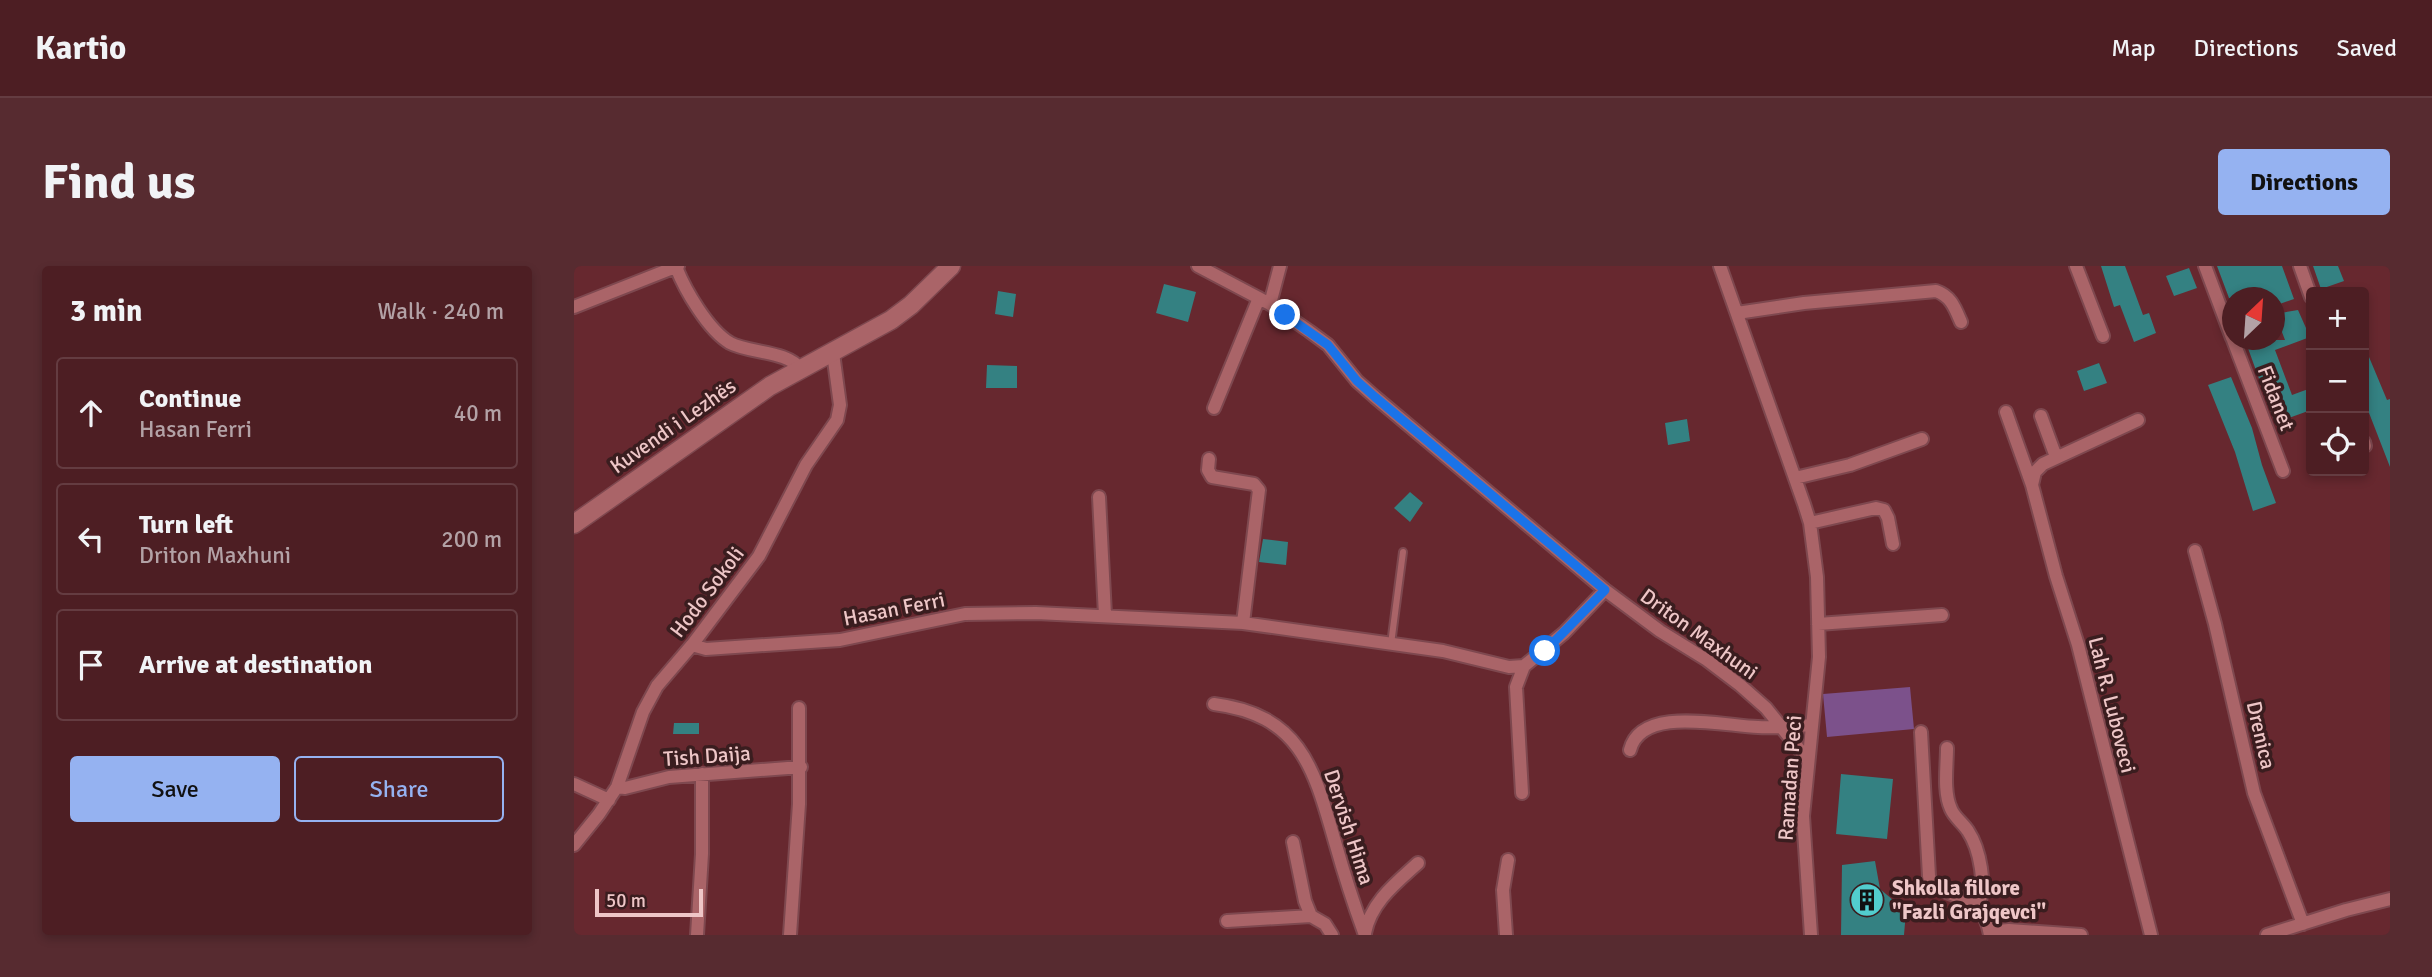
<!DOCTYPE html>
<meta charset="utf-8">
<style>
:root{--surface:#4d1e23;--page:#572b30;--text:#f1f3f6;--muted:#b3a2a6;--line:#643c41;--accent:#95b2f1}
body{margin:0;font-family:Signika,sans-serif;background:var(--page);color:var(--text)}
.controls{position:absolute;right:21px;top:21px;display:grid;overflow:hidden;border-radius:7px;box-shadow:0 4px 10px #0003}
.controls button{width:63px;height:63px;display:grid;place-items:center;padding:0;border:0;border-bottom:2px solid var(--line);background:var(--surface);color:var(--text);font:35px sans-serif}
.compass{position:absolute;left:1648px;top:21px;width:63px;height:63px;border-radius:50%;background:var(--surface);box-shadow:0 4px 10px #0003;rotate:25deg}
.scale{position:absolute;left:21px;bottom:18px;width:108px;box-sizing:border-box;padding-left:7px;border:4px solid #eec6c7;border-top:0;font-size:19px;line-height:24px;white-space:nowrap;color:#eec6c7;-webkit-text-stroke:5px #3a1d1f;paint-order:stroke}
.stop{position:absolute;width:21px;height:21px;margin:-16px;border:5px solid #1a73e8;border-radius:50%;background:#fff}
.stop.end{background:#1a73e8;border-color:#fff;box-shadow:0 2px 7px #0008}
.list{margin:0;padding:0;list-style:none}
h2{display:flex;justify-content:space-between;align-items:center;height:91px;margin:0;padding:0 28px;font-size:30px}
h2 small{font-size:23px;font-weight:400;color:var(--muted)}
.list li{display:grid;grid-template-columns:46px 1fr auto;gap:21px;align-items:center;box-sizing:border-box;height:112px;margin:0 14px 14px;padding:0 14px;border:2px solid var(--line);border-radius:7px}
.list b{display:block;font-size:26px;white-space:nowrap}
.list p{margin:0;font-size:23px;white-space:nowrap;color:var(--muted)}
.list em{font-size:23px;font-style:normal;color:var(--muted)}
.actions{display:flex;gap:14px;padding:21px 28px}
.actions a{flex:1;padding:16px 0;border:2px solid var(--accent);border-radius:7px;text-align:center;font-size:24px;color:var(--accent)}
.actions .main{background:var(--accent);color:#111}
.icon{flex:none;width:38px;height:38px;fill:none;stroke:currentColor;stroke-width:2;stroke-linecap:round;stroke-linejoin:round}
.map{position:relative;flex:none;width:1816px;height:669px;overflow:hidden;border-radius:7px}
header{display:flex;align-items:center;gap:42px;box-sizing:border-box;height:98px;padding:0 35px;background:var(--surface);border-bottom:2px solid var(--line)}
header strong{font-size:33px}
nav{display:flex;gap:38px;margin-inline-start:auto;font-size:24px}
.intro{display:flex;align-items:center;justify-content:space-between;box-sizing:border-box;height:168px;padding:0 42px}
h1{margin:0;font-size:49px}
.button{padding:18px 32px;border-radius:7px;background:var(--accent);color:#111;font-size:24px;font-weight:700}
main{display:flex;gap:42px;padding:0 42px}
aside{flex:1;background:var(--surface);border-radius:7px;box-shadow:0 4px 10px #0003}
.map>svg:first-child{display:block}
</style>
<header>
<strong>Kartio</strong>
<nav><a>Map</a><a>Directions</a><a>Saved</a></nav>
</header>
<div class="intro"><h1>Find us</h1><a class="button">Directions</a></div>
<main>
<aside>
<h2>3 min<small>Walk · 240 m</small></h2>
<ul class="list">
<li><svg class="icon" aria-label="ahead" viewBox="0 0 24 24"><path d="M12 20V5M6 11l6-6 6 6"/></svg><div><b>Continue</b><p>Hasan Ferri</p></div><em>40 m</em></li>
<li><svg class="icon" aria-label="left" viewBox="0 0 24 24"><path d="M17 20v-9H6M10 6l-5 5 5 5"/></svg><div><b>Turn left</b><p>Driton Maxhuni</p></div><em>200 m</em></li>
<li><svg class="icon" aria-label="arrive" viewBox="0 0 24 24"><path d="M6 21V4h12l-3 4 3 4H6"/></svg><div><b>Arrive at destination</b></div></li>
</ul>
<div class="actions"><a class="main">Save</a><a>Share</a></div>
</aside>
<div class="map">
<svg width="1816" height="669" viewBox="0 0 1816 669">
<rect width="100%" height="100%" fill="#67282f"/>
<!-- green -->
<path fill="#7c518b" d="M1336 421 1340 463 1253 471 1249 428Z"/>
<!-- building -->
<path fill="#348182" d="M1527 0H1551L1569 49 1575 47 1582 67 1560 76 1546 39 1540 41Z
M1643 0H1708L1720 33 1700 40V32H1655Z
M1739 0H1764L1770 15 1747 23Z
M1615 2 1623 22 1600 30 1592 10Z
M590 18 622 26 614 56 582 47Z
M424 25 442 28 439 51 421 48Z
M1724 44 1736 71 1701 84 1718 129 1737 122V144L1701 157 1671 74H1711L1701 48Z
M1790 79 1813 134 1816 133V201L1790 134Z
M1525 97 1533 117 1510 125 1503 105Z
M413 99 443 100V122H412Z
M1657 111 1678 162 1688 199 1702 237 1679 245 1661 186 1634 119Z
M1113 153 1116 175 1094 179 1091 157Z
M836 226 849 237 836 256 820 242Z
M689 273 714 276 712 299 685 296Z
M100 457H125V468H99Z
M1267 508 1319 513 1313 573 1262 568Z
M1301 595 1306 623 1332 645 1330 669H1267L1268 599Z"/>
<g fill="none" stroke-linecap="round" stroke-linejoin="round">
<!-- lane casing -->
<g stroke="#7e484f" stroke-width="10">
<path id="lane" d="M817 378 829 286"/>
</g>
<!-- street casing -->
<g stroke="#7e484f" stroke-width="16">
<path id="street" d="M624 0 696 38 735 65 754 79 783 115 801 131 1031 324 1086 365 1133 394 1166 419 1192 442 1233 493
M1146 0 1230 238 1236 257 1243 311 1245 391 1229 550 1237 669
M1502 0 1529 70
M1631 0 1658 72
M1726 0 1737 31
M102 1C111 24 134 64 156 77 174 87 215 85 226 103
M696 38 706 0
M0 41 104 0
M1163 47 1230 37 1362 25C1377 30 1381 42 1387 56
M1659 74 1709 205
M640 142 685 32
M1432 146 1458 219
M1467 150 1482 191
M1564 154 1469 198 1461 206 1458 219 1482 310 1504 379 1577 669
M1790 176 1791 180
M635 193 634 204 638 211 680 218 685 224 669 357
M1221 212 1276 199 1348 173
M525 231 531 349
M1236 257 1302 242 1310 244 1314 252 1319 278
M1621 285 1641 358 1680 527 1729 658
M1244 358 1368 349
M118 379 132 383 266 374 391 348 462 347 669 357 869 385 935 401 950 400 990 367 1031 324
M640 438C727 449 740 503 761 576 770 608 780 639 791 669
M1347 466 1355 610 1358 619C1386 635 1410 631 1416 669
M1373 482C1373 500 1369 526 1377 543 1380 551 1389 557 1394 565 1406 583 1413 620 1404 640
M1056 484C1067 439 1149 460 1184 461 1201 462 1220 460 1238 459
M0 518 35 534
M43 521 51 522 95 511 227 501
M948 527 942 421 950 400
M719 576 731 635 737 650
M0 579 25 548 43 521 69 446 83 420 118 379 185 290 232 199 263 154 266 139 259 87
M653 655 737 650 751 658 758 669
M791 667C797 636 822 617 844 597
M123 669 128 588V508
M216 669 225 538V442
M932 669 929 624 934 594
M1420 669 1424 665 1435 664 1507 669
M1693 669 1772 644 1816 633"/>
</g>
<!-- secondary casing -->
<g stroke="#7e484f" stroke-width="21">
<path id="secondary" d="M0 258 196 120 317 54 337 39 377 0"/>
</g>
<!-- lane -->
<use href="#lane" stroke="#aa6468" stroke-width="6"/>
<!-- street -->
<use href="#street" stroke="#aa6468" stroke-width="12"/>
<!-- secondary -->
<use href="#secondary" stroke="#aa6468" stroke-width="18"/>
</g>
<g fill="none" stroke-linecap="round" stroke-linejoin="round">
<!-- route -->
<path stroke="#1a73e8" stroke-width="9" d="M711 49 754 79 783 115 801 131 1031 324 971 385"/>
</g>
<!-- icons -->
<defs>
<g id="building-disc" transform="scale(1.75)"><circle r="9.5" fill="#52cdce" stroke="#3a1d1f"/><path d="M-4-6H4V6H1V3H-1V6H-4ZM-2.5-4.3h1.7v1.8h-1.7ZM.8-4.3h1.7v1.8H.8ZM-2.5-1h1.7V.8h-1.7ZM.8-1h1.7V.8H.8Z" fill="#111"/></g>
</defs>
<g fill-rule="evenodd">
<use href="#building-disc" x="1293" y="634"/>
</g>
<g text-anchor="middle" stroke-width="7" stroke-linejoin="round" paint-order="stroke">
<!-- street labels -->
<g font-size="21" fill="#eec6c7" stroke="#3a1d1f">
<text transform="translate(1702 132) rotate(69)" y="7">Fidanet</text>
<text transform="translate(99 160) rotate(-35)" y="7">Kuvendi i Lezhës</text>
<text transform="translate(133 326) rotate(-53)" y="7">Hodo Sokoli</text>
<text transform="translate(320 343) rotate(-11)" y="7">Hasan Ferri</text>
<text transform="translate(1125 368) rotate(36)" y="7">Driton Maxhuni</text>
<text transform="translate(1538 439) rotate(76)" y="7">Lah R. Luboveci</text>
<text transform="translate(1687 469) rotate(77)" y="7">Drenica</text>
<text transform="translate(133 490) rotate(-4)" y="7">Tish Daija</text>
<text transform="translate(1216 512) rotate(-86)" y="7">Ramadan Peci</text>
<text transform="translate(775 561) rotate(72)" y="7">Dervish Hima</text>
</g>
<!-- poi labels -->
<g font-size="21" font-weight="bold" fill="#eec6c7" stroke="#3a1d1f" text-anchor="start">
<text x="1318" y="629">Shkolla fillore<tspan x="1318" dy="24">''Fazli Grajqevci''</tspan></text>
</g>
</g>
</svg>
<div class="controls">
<button>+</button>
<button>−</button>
<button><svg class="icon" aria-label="locate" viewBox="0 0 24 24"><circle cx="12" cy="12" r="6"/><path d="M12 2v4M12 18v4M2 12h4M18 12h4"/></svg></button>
</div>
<svg class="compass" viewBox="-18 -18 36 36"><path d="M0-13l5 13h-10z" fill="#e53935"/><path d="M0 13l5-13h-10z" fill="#b3a2a6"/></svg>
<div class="scale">50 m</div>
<div class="stop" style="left:971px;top:385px"></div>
<div class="stop end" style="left:711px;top:49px"></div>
</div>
</main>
